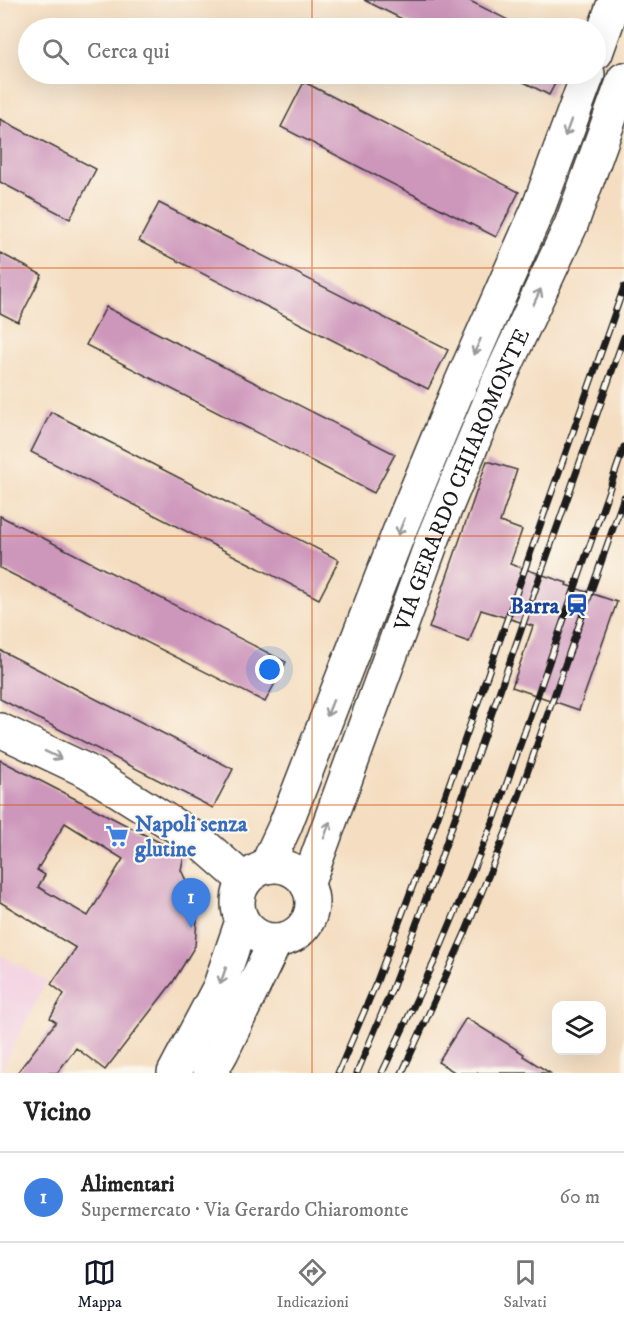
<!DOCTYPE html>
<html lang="it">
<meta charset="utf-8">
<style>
:root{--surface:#fff;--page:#f2f2f2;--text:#222;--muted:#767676;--line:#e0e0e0;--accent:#111827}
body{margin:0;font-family:"IM FELL DW Pica",serif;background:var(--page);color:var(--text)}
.controls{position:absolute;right:18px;bottom:18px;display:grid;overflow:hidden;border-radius:12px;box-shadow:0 6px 24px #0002}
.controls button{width:54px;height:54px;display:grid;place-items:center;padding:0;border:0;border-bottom:2px solid var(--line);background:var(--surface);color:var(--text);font:30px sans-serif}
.you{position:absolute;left:270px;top:670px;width:21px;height:21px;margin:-15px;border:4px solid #fff;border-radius:50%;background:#1a73e8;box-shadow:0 0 0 9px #1a73e833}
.badge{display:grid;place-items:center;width:39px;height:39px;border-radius:50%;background:var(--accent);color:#fff;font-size:20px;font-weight:700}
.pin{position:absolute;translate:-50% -50px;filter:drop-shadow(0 2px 3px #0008)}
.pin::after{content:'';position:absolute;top:32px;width:21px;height:18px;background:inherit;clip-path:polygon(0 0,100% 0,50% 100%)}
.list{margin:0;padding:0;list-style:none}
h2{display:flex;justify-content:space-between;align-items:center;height:78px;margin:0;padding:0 24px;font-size:26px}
h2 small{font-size:20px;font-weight:400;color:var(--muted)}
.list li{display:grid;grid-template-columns:39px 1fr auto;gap:18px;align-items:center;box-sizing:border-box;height:90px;padding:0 24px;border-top:2px solid var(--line)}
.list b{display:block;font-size:22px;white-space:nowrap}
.list p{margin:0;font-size:20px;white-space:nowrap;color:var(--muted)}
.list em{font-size:20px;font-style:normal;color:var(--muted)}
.icon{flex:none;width:33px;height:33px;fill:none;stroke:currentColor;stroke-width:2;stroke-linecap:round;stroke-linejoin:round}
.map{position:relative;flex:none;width:624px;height:1073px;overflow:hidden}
.search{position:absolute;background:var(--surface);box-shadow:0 6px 24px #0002;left:18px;right:18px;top:18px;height:66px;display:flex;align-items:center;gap:15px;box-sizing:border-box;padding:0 21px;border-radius:33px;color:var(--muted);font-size:22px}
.sheet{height:168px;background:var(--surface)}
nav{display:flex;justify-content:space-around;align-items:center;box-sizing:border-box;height:84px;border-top:2px solid var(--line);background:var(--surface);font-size:16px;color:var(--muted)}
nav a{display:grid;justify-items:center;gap:3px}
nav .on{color:var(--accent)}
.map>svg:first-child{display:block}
</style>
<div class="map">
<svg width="624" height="1073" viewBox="0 0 624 1073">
<rect width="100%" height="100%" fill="#fbf7ec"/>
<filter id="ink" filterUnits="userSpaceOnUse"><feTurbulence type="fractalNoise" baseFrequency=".0167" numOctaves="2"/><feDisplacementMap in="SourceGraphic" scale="12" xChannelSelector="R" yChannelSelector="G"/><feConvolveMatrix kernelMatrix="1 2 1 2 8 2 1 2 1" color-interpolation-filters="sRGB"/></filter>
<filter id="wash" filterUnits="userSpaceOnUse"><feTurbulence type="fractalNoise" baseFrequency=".008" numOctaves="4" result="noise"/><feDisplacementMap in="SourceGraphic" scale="24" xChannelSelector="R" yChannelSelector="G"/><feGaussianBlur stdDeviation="1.35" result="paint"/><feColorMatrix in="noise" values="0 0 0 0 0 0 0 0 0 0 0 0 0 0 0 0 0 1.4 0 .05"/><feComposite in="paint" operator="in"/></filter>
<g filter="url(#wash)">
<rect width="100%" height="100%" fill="#f4ddc0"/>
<!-- built -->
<path fill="#f2cfe1" d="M0 955 47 981 0 1073Z"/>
<g id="blocks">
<!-- building -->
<path fill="#cd96bb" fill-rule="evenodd" d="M364 0H468L524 28H420Z
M508 74H560L549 95Z
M304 82 519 192 496 237 281 127Z
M0 119 96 169 70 219 0 182Z
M159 203 448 350 428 389 139 241Z
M0 253 42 275 18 322 0 313Z
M106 307 395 454 374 493 86 345Z
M51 412 339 560 319 599 31 452Z
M487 461 517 470 500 522 522 530 510 564 567 583 566 585 617 602 579 710 512 687 533 626 481 610 469 642 429 628Z
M0 516 286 662 265 702 0 568Z
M0 650 233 769 213 808 0 699Z
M0 760 184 855 181 870 198 906 195 946 173 982 105 1070 76 1048 57 1073H17L56 1022 50 1018 64 994 51 984 76 948 0 902ZM65 823 123 859 88 916 38 887 45 875 37 870Z
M466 1018 524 1054 523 1056 550 1073H456L438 1062Z"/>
</g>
</g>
<g filter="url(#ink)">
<use href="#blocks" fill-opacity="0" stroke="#3c3935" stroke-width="1.5"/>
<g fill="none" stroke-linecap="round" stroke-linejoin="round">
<!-- minor casing -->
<g stroke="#3c3935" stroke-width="36">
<path id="minor" d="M0 730 87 771 198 840 245 881"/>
</g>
<!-- tertiary casing -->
<g stroke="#3c3935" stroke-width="36">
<g id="tertiary">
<path d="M596 53 615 0"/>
<circle cx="275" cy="903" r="37"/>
<path d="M266 867 285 826 401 527 457 392 538 209 588 74"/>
<path id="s1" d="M307 885 434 536 499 380 571 225 624 79"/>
<path d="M174 1073 219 988 242 921"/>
<path d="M210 1073 222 1052 276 940"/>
</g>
</g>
<!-- minor -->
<use href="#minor" stroke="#fff" stroke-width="33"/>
<!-- tertiary -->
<use href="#tertiary" stroke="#fff" stroke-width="33"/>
<!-- rail casing -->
<g stroke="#1c1c1c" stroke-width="7">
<path id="rail" d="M338 1073 377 981 421 864 624 287
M357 1073 392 989 437 869 624 337
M382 1073 436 958 495 817 624 447
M402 1073 466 931 508 827 624 497"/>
</g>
<!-- rail -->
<use href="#rail" stroke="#fbf7ec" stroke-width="4.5" stroke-dasharray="14" stroke-linecap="butt"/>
</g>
<!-- one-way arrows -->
<defs><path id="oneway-shaft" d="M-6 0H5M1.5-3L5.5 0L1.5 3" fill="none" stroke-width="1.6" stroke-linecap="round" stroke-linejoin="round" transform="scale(1.5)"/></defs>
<g stroke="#999">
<use href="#oneway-shaft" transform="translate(568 128) rotate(110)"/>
<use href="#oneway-shaft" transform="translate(537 297) rotate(-65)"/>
<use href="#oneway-shaft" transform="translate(477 347) rotate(114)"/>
<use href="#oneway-shaft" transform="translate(401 527) rotate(112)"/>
<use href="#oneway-shaft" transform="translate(330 708) rotate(111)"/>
<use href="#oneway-shaft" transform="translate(53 755) rotate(26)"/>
<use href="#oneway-shaft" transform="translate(327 830) rotate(-70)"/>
<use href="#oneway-shaft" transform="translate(223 976) rotate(109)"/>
</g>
</g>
<!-- grid -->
<path fill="none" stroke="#d4530e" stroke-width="1.5" stroke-opacity="0.55" d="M312 0V28M312 74V1073M0 268H624M0 536H624M0 805H624"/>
<!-- icons -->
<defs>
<g id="station-bare" transform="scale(1.8)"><path d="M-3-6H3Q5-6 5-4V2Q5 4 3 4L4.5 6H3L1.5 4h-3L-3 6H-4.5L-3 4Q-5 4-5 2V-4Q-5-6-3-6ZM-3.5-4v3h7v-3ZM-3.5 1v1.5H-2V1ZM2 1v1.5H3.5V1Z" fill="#1a4fb4" stroke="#fbf7ec" stroke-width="2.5" paint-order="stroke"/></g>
<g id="supermarket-bare" transform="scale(1.8)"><path d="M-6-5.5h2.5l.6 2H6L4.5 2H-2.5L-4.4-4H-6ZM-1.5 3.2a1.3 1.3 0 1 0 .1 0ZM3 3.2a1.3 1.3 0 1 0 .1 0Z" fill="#3f7fe0" stroke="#fbf7ec" stroke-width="2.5" paint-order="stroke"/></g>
</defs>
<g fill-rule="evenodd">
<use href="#station-bare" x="577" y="605"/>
<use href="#supermarket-bare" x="117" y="836"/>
</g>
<g text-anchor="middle" stroke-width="4.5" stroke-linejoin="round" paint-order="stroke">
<!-- street labels -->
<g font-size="22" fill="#1c1c1c" stroke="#fbf7ec">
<text dy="8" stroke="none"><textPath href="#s1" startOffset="434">VIA GERARDO CHIAROMONTE</textPath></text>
</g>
<!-- transit labels -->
<g font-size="22" font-weight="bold" fill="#164399" stroke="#fbf7ec" text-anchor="end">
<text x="559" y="613">Barra</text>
</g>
<!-- shop labels -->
<g font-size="22" font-weight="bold" fill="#366cbe" stroke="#fbf7ec" text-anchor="start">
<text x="135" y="831">Napoli senza<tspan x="135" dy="25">glutine</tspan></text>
</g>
</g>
</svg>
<div class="controls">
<button><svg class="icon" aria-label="layers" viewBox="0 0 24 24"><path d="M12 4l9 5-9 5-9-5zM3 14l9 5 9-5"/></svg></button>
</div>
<div class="you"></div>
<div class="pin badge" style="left:191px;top:928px;background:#3f7fe0">1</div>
<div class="search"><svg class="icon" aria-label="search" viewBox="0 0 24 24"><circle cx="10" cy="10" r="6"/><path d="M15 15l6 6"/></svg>Cerca qui</div>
</div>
<section class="sheet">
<h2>Vicino<small></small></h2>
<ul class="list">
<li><span class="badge" style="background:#3f7fe0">1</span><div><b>Alimentari</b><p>Supermercato · Via Gerardo Chiaromonte</p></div><em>60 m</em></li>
</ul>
</section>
<nav>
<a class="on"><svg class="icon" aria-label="map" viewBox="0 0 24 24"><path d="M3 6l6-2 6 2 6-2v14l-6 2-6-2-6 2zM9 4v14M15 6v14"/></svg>Mappa</a>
<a><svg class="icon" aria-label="directions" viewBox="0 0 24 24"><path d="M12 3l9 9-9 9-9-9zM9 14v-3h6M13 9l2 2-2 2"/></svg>Indicazioni</a>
<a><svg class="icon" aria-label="saved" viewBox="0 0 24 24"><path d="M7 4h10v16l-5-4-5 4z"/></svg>Salvati</a>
</nav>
